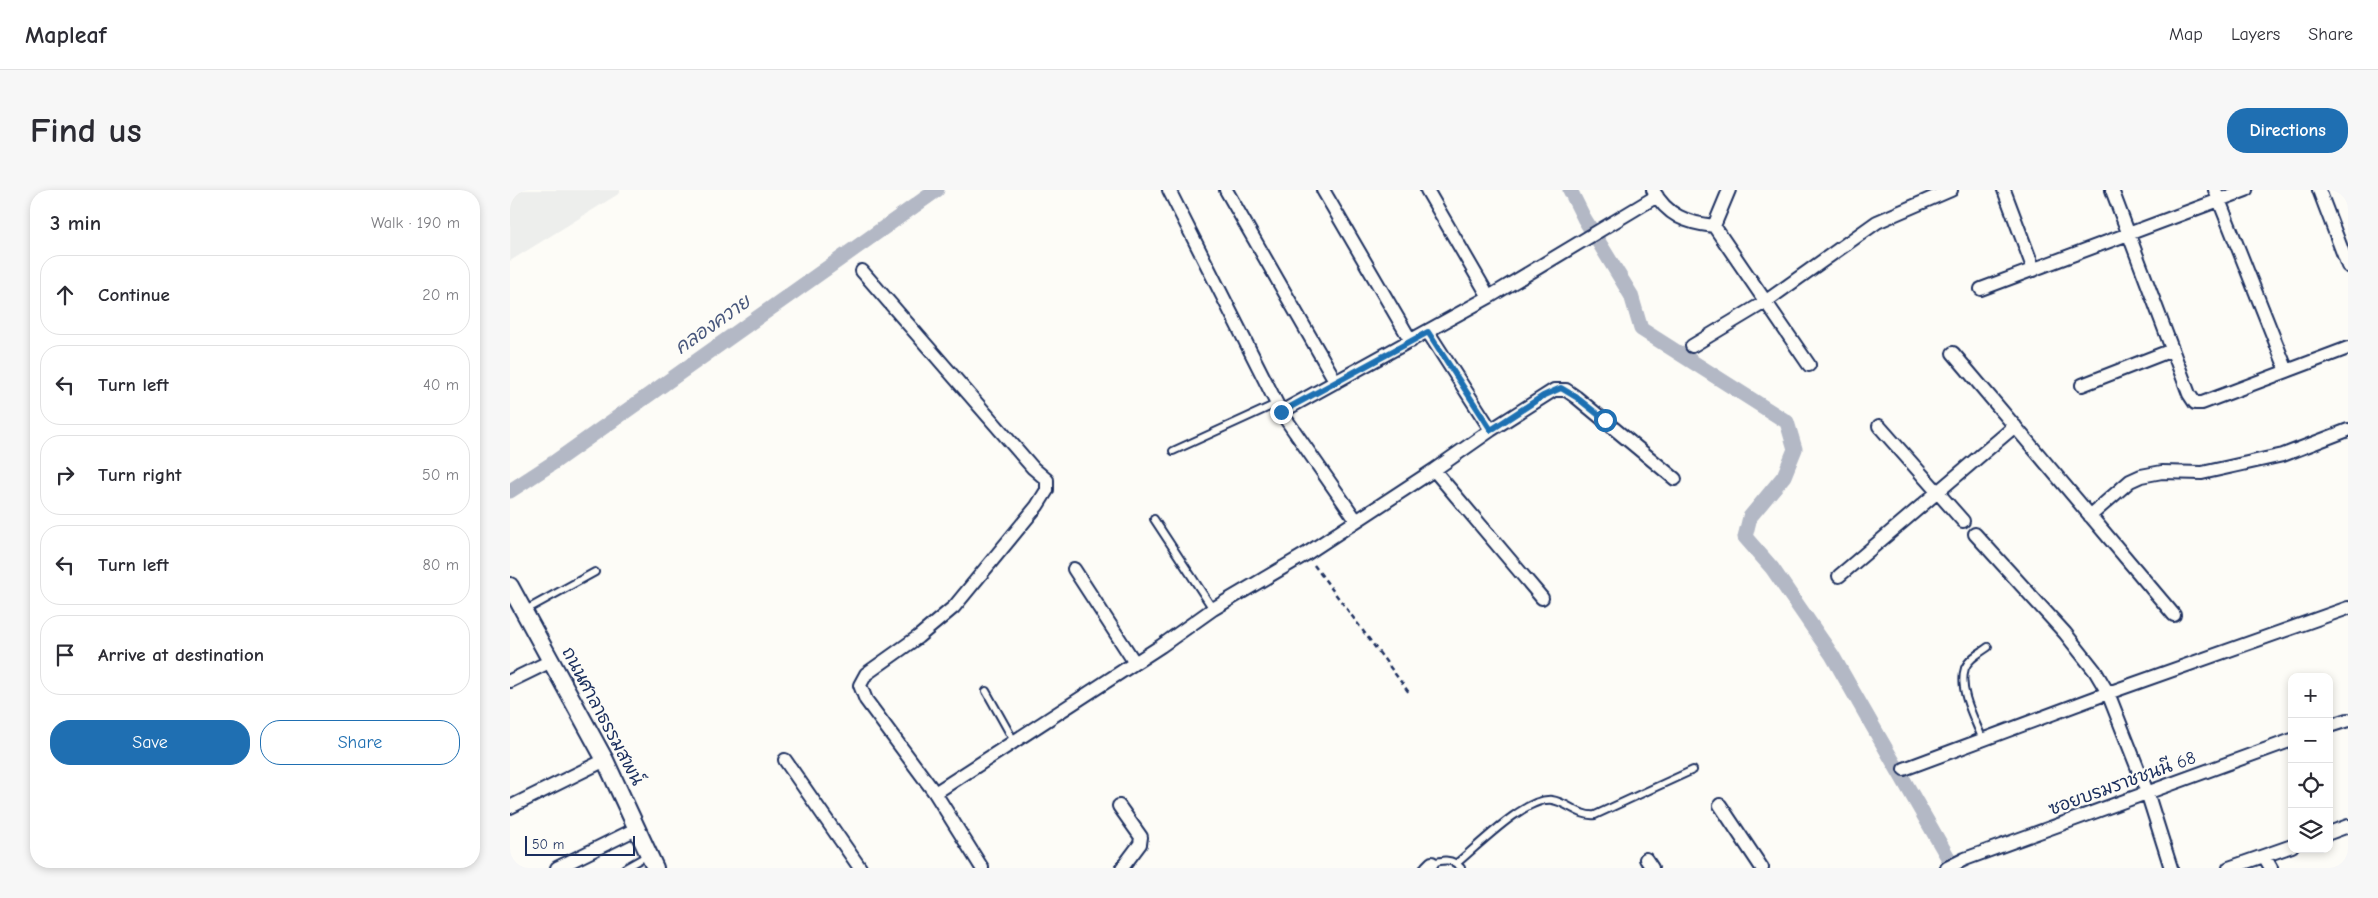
<!DOCTYPE html>
<meta charset="utf-8">
<style>
:root{--surface:#fff;--page:#f7f7f7;--text:#2b2b33;--muted:#7c7c81;--line:#e1e1e2;--accent:#1f6fb2}
body{margin:0;font-family:"Comic Neue","Playpen Sans Thai",sans-serif;background:var(--page);color:var(--text)}
.controls{position:absolute;right:15px;bottom:15px;display:grid;overflow:hidden;border-radius:10px;box-shadow:0 2px 8px #0003}
.controls button{width:45px;height:45px;display:grid;place-items:center;padding:0;border:0;border-bottom:1px solid var(--line);background:var(--surface);color:var(--text);font:25px sans-serif}
.scale{position:absolute;left:15px;bottom:12px;width:110px;box-sizing:border-box;padding-left:5px;border:2px solid #1b2f5e;border-top:0;font-size:14px;line-height:18px;white-space:nowrap;color:#1b2f5e;-webkit-text-stroke:4px #fdfcf7;paint-order:stroke}
.stop{position:absolute;width:15px;height:15px;margin:-11px;border:4px solid #1f6fb2;border-radius:50%;background:#fff}
.stop.end{background:#1f6fb2;border-color:#fff;box-shadow:0 1px 5px #0008}
.list{margin:0;padding:0;list-style:none}
h2{display:flex;justify-content:space-between;align-items:center;height:65px;margin:0;padding:0 20px;font-size:21px}
h2 small{font-size:16px;font-weight:400;color:var(--muted)}
.list li{display:grid;grid-template-columns:32px 1fr auto;gap:15px;align-items:center;box-sizing:border-box;height:80px;margin:0 10px 10px;padding:0 10px;border:1px solid var(--line);border-radius:20px}
.list b{display:block;font-size:19px;white-space:nowrap}
.list em{font-size:16px;font-style:normal;color:var(--muted)}
.actions{display:flex;gap:10px;padding:15px 20px}
.actions a{flex:1;padding:11px 0;border:1px solid var(--accent);border-radius:20px;text-align:center;font-size:18px;color:var(--accent)}
.actions .main{background:var(--accent);color:#fff}
.icon{flex:none;width:28px;height:28px;fill:none;stroke:currentColor;stroke-width:2;stroke-linecap:round;stroke-linejoin:round}
.map{position:relative;flex:none;width:1838px;height:678px;overflow:hidden;border-radius:20px}
header{display:flex;align-items:center;gap:30px;box-sizing:border-box;height:70px;padding:0 25px;background:var(--surface);border-bottom:1px solid var(--line)}
header strong{font-size:24px}
nav{display:flex;gap:28px;margin-inline-start:auto;font-size:18px}
.intro{display:flex;align-items:center;justify-content:space-between;box-sizing:border-box;height:120px;padding:0 30px}
h1{margin:0;font-size:35px}
.button{padding:12px 22px;border-radius:20px;background:var(--accent);color:#fff;font-size:18px;font-weight:700}
main{display:flex;gap:30px;padding:0 30px}
aside{flex:1;background:var(--surface);border-radius:20px;box-shadow:0 2px 8px #0003}
.map>svg:first-child{display:block}
</style>
<header>
<strong>Mapleaf</strong>
<nav><a>Map</a><a>Layers</a><a>Share</a></nav>
</header>
<div class="intro"><h1>Find us</h1><a class="button">Directions</a></div>
<main>
<aside>
<h2>3 min<small>Walk · 190 m</small></h2>
<ul class="list">
<li><svg class="icon" aria-label="ahead" viewBox="0 0 24 24"><path d="M12 20V5M6 11l6-6 6 6"/></svg><div><b>Continue</b></div><em>20 m</em></li>
<li><svg class="icon" aria-label="left" viewBox="0 0 24 24"><path d="M17 20v-9H6M10 6l-5 5 5 5"/></svg><div><b>Turn left</b></div><em>40 m</em></li>
<li><svg class="icon" aria-label="right" viewBox="0 0 24 24"><path d="M7 20v-9h11M14 6l5 5-5 5"/></svg><div><b>Turn right</b></div><em>50 m</em></li>
<li><svg class="icon" aria-label="left" viewBox="0 0 24 24"><path d="M17 20v-9H6M10 6l-5 5 5 5"/></svg><div><b>Turn left</b></div><em>80 m</em></li>
<li><svg class="icon" aria-label="arrive" viewBox="0 0 24 24"><path d="M6 21V4h12l-3 4 3 4H6"/></svg><div><b>Arrive at destination</b></div></li>
</ul>
<div class="actions"><a class="main">Save</a><a>Share</a></div>
</aside>
<div class="map">
<svg width="1838" height="678" viewBox="0 0 1838 678">
<rect width="100%" height="100%" fill="#fdfcf7"/>
<filter id="ink" filterUnits="userSpaceOnUse"><feTurbulence type="fractalNoise" baseFrequency=".02" numOctaves="2"/><feDisplacementMap in="SourceGraphic" scale="10" xChannelSelector="R" yChannelSelector="G"/><feConvolveMatrix kernelMatrix="1 2 1 2 8 2 1 2 1" color-interpolation-filters="sRGB"/></filter>
<g filter="url(#ink)">
<!-- built -->
<path fill="#edeeec" d="M0 0H110V3L0 71Z"/>
<g fill="none" stroke-linecap="round" stroke-linejoin="round">
<!-- canal -->
<path stroke="#b3b8c5" stroke-width="15" d="M1060 0 1074 28 1121 105 1131 139 1277 232 1285 259 1274 286 1240 327 1235 347 1262 378 1322 465 1444 678
M0 301 43 273 427 0"/>
<!-- service casing -->
<g stroke="#1b2f5e" stroke-width="10">
<path id="service" d="M663 261 766 214
M644 329 703 419
M14 421 85 382
M476 501 504 551
M1473 550C1465 530 1448 500 1455 478 1459 468 1470 463 1478 457
M922 673C933 670 942 668 951 678
M947 673C968 656 1015 607 1042 610 1057 612 1070 627 1085 625L1183 580
M115 678 138 665"/>
</g>
<!-- minor casing -->
<g stroke="#1b2f5e" stroke-width="16">
<path id="minor" d="M659 0 771 222 846 330
M716 0 826 192
M813 0 901 151
M917 0 979 107
M1143 0C1157 26 1177 33 1204 36L1299 175
M1494 0 1524 80
M1602 0 1679 204 1685 213H1692L1838 158
M1705 0 1777 181
M1809 0 1838 76
M1204 36 1219 0
M352 81 523 278 537 290V300L527 316 444 417 408 447 356 484 350 495 356 510 425 603 472 678
M1471 99 1736 0
M918 142 981 240
M1182 156 1255 112 1367 32 1441 0
M1443 163 1664 425
M1572 195 1662 160
M771 222 979 107 1147 6
M1369 236 1453 331
M924 280 1032 408
M1580 326 1620 291 1631 286 1652 282 1692 283 1773 265 1838 240
M1465 344 1555 443 1585 481 1598 503 1637 602 1661 678
M564 379 625 473
M1329 386 1505 236
M0 491 41 471
M1819 536 1838 530
M275 570 350 678
M1394 579 1598 503 1838 418
M425 603 651 456 703 419 796 364 924 280 981 240 1044 200H1056L1066 207 1165 289
M1210 615 1252 678
M609 616 631 647 630 654 612 678
M0 617 95 570
M1819 643 1838 636
M1754 666 1761 678
M1136 669 1142 678
M47 678 128 638
M917 678 922 673
M1437 678 1455 669 1782 550
M1719 678 1782 656"/>
</g>
<!-- tertiary casing -->
<g stroke="#1b2f5e" stroke-width="20">
<path id="tertiary" d="M0 396 95 570 145 678"/>
</g>
<!-- path -->
<path stroke="#1b2f5e" stroke-width="2.5" stroke-dasharray="5 4" stroke-linecap="butt" d="M804 375 900 504"/>
<!-- service -->
<use href="#service" stroke="#fdfcf7" stroke-width="6"/>
<!-- minor -->
<use href="#minor" stroke="#fdfcf7" stroke-width="12"/>
<!-- tertiary -->
<use href="#tertiary" stroke="#fdfcf7" stroke-width="16"/>
</g>
</g>
<g fill="none" stroke-linecap="round" stroke-linejoin="round" filter="url(#ink)">
<!-- route -->
<path stroke="#1f6fb2" stroke-width="6" d="M771 222 918 142 981 240 1033 206 1051 198 1066 207 1095 230"/>
</g>
<g text-anchor="middle" stroke-width="4.5" stroke-linejoin="round" paint-order="stroke">
<!-- street labels -->
<g font-size="18" fill="#1b2f5e" stroke="#fdfcf7">
<text transform="translate(93 526) rotate(62)" y="6">ถนนศาลาธรรมสพน์</text>
<text transform="translate(1612 593) rotate(-20)" y="6">ซอยบรมราชชนนี 68</text>
</g>
<!-- water labels -->
<g font-size="19" font-style="italic" fill="#49587d" stroke="#fdfcf7">
<text transform="translate(202 134) rotate(-35)" y="7">คลองควาย</text>
</g>
</g>
</svg>
<div class="controls">
<button>+</button>
<button>−</button>
<button><svg class="icon" aria-label="locate" viewBox="0 0 24 24"><circle cx="12" cy="12" r="6"/><path d="M12 2v4M12 18v4M2 12h4M18 12h4"/></svg></button>
<button><svg class="icon" aria-label="layers" viewBox="0 0 24 24"><path d="M12 4l9 5-9 5-9-5zM3 14l9 5 9-5"/></svg></button>
</div>
<div class="scale">50 m</div>
<div class="stop" style="left:1095px;top:230px"></div>
<div class="stop end" style="left:771px;top:222px"></div>
</div>
</main>
